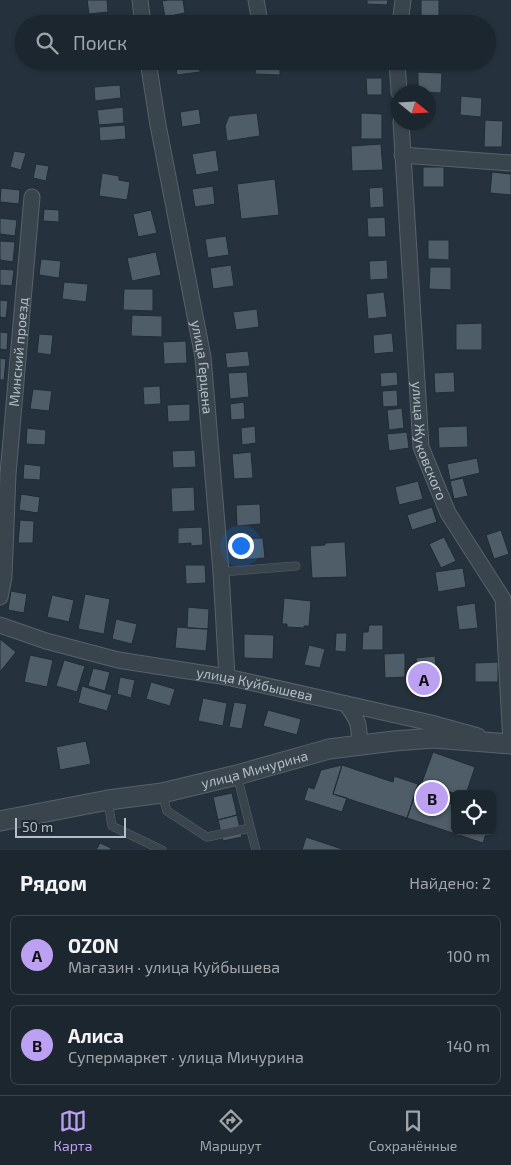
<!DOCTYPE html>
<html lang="ru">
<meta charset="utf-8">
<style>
:root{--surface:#1c262e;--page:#29323a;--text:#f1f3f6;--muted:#a0a5aa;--line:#3a434a;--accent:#bca0f2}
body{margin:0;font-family:"Exo 2",sans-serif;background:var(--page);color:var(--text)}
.controls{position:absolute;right:15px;bottom:15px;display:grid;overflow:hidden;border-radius:8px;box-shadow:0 1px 4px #0004}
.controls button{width:45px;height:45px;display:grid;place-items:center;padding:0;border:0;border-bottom:1px solid var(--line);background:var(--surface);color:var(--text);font:25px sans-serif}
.compass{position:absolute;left:391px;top:85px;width:45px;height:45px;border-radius:50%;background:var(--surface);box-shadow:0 1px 4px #0004;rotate:108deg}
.scale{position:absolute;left:15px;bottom:12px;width:111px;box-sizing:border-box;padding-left:5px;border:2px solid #b5bfc8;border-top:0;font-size:14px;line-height:18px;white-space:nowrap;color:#b5bfc8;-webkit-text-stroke:4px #1e2932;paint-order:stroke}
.you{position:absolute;left:240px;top:545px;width:18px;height:18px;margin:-12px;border:4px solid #fff;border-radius:50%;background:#1a73e8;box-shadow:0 0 0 8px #1a73e833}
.badge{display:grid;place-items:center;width:32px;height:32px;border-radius:50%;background:var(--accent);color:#111;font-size:16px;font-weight:700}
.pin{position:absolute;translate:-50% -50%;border:2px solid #fff;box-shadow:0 1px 5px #0006}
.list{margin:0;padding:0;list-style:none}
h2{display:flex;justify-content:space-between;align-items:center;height:65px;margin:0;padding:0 20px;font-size:21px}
h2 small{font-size:16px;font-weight:400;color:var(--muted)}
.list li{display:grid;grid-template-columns:32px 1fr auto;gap:15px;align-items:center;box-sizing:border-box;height:80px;margin:0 10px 10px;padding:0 10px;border:1px solid var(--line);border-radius:8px}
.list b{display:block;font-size:19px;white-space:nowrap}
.list p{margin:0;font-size:16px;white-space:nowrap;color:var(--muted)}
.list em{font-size:16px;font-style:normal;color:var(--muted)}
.icon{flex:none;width:28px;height:28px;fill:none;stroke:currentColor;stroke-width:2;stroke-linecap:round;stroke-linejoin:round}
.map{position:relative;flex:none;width:511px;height:850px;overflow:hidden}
.search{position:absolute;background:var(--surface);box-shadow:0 1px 4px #0004;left:15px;right:15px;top:15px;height:55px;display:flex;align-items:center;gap:12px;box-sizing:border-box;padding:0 18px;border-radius:28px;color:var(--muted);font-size:19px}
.sheet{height:245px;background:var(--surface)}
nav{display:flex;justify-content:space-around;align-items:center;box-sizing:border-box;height:70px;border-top:1px solid var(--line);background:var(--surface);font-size:14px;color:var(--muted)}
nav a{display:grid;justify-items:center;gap:2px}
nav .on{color:var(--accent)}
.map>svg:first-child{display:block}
</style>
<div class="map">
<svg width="511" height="850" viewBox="0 0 511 850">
<rect width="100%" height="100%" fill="#25323d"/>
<!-- building -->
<path fill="#4e5d67" stroke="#202b34" d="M87 0H107L108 12 89 14Z
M168 0H183L185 13 165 17 162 1Z
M367 0H388L387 5 367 4Z
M421 0H439V17H421Z
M187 16 188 24H167V20Z
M288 20 313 21V24H288Z
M175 61H199L200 72 177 75Z
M256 61H280V75L255 74Z
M418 72 442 73 441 93 418 92Z
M366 78H382V95H367Z
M120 85 121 98 95 101 94 87Z
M461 96 482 98 481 117 460 115Z
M123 107 124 123 99 125 97 110Z
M199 109 201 124 182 127 180 112Z
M257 113 260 136 227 141 225 126 229 116Z
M361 113 382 114V139H361Z
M485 120 503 121 502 147H484Z
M125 125 126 139 100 141 99 127Z
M381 144 383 170 352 171 351 146Z
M216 150 219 171 196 175 192 154Z
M14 151 26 153 21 170 10 167Z
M36 164 49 166 46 181 33 178Z
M423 167H444V187H423Z
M492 172 511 174V195L490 193Z
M102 173 119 176V180L130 182 127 200 99 196Z
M275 179 279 215 241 219 237 184Z
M213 186 215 204 195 207 192 189Z
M383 187 384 207 370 208 369 188Z
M1 188 20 190 19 204 0 202Z
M44 209 59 210V222L43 221Z
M151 210 157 233 138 237 133 214Z
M385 217 386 237H368L367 218Z
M0 218 17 220 15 236 0 234Z
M226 236 229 255 208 258 205 239Z
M428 240H449V260L428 259Z
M0 241 15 242 13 262 0 260Z
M156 252 161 275 132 281 127 258Z
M41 259 61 261 59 278 39 275Z
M387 260 388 279 370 280 369 261Z
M231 265 234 286 213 289 210 268Z
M430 267H451V290L429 289Z
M0 269 14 270 12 286 0 285Z
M64 282 88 284 86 302 62 299Z
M124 289H153V311L123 310Z
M384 292 387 317 368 319 366 294Z
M0 300 8 301 6 318 0 317Z
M257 309 259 327 236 330 233 312Z
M132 315 162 316V337L131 336Z
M482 323V350H456V324Z
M0 332 8 333 7 350 0 349Z
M392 333 394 352 374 354 373 335Z
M39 334 53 335 51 355 37 353Z
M186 341 187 363 164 364 163 342Z
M248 351 250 366 227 368 225 353Z
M0 358 6 359 4 380H0Z
M247 372 249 397 230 399 228 373Z
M397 372 398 385 381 387 380 373Z
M454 372 455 392 435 393 434 373Z
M160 386 161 404 144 405 143 387Z
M33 389 52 391 49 411 30 409Z
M397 390 398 406 383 407 382 391Z
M244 402 245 419 231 420 230 404Z
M190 404V421L168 422 167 405Z
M402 408 404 428 389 430 387 410Z
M255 426 256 443 242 445 241 428Z
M467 426 468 447 439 448 438 427Z
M27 428 46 430 45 445 26 444Z
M407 432 409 448 389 451 387 434Z
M195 450 196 467 173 468 172 451Z
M251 452 253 478 234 479 232 454Z
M477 458 480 473 450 480 447 464Z
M24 464 41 466 40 480 23 479Z
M463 478 468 496 454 499 450 481Z
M418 481 423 499 399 505 395 487Z
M194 487 195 511 172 512 171 488Z
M21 494 40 497 38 513 19 510Z
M260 504 261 524 237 526 236 505Z
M432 507 437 522 412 530 407 515Z
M20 520 34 521 33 543H18Z
M202 527 203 545 191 546V543L178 544V528Z
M501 530 509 554 494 559 486 535Z
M444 537 456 561 441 568 429 544Z
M263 538 265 558 241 560 240 539Z
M345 542 347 577 312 578 310 546 325 545V543Z
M185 565H205L206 583 186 584Z
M463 568 466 587 438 592 435 572Z
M11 591 27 594 24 613 8 610Z
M85 594 110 599 104 634 78 629Z
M52 595 74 600 69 622 47 617Z
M284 598 311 601 309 626H304V628L287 627V624H282Z
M475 603 478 628 459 630 456 606Z
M188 607 209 609 208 629 187 628Z
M116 619 137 624 132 644 112 639Z
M369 625H383V650H362L363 632H368Z
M177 627 208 629 206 651 175 648Z
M336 633H347L346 652 335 651Z
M244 634 274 635 273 659 244 658Z
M0 639 16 652 0 672Z
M309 645 325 649 320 668 304 665Z
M405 653V677L385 678 384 654Z
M30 655 53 660 47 687 24 682Z
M435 656 438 684 419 687 416 658Z
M64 660 85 666 77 692 56 686Z
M498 662V682H475V663Z
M93 668 110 672 105 691 88 686Z
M418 675 420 689 411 690 409 676Z
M120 677 135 680 131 698 117 694Z
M151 682 175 689 170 706 146 699Z
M82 686 112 695 107 711 78 703Z
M203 698 227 703 223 726 198 721Z
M234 702 247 704 242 729 229 727Z
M268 710 301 719 297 735 263 726Z
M86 741 91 764 60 770 56 747Z
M433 752 475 767 466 794H456L422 782Z
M342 765 393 782 394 776 418 784 407 818 333 794Z
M342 765 333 794 347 798 342 812 304 800 308 787 314 789 321 770Z
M416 792 455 805V831H487L483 843 407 818Z
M232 793 237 815 218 820 213 797Z
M237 815 242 837 223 841 218 820Z
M306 837 345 850H302Z
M100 843 111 848 110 850H96Z"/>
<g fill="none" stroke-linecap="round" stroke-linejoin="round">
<!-- service casing -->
<g stroke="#57626b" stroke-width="9">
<path id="service" d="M221 572 296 566
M237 775 256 850
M162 793 167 811 207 837 250 828
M108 801 112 826 162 850"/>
</g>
<!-- minor casing -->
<g stroke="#57626b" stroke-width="17">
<g id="minor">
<path d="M140 0 143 24"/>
<path d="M256 0 260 22 261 24"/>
<path d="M400 24 403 0"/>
<path id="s1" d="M148 61 158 125 203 357 221 572 227 677"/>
<path d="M397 61 399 92"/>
<path id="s2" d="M401 122 421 447 448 513 503 599 511 743"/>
<path d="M402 155 511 163"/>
<path id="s3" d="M0 597 4 577 8 474 32 197"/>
<path id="s4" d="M0 625 46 641 118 660 227 677 431 723 478 736"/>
<path d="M346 704C359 721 359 724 360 745"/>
</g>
</g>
<!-- tertiary casing -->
<g stroke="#57626b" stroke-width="21">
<g id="tertiary">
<path id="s5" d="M0 821 108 800 162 793 237 775 329 749 394 741 434 738 511 744"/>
</g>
</g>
<!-- service -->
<use href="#service" stroke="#39444d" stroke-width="8"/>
<!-- minor -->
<use href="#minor" stroke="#39444d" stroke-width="15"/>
<!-- tertiary -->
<use href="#tertiary" stroke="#39444d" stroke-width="19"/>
</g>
<g text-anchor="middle" stroke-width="5" stroke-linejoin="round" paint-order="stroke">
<!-- street labels -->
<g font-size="14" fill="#b5bfc8" stroke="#1e2932">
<text dy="5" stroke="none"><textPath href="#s3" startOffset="246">Минский проезд</textPath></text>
<text dy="5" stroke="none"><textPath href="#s1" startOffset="311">улица Герцена</textPath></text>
<text dy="5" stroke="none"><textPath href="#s2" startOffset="321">улица Жуковского</textPath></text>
<text dy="5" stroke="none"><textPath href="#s4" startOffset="262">улица Куйбышева</textPath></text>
<text dy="5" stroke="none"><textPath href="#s5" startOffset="260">улица Мичурина</textPath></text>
</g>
</g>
</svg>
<div class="controls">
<button><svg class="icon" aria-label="locate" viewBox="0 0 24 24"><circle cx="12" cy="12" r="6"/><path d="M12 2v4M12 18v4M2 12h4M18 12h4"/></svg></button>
</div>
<svg class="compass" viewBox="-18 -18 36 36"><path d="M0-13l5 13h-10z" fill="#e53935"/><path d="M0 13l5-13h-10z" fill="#a0a5aa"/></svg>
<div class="scale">50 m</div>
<div class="you"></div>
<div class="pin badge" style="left:424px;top:679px">A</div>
<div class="pin badge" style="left:432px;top:798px">B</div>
<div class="search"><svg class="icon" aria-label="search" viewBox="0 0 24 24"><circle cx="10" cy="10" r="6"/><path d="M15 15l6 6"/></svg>Поиск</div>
</div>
<section class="sheet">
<h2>Рядом<small>Найдено: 2</small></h2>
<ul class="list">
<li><span class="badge">A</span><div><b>OZON</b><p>Магазин · улица Куйбышева</p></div><em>100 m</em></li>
<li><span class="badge">B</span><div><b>Алиса</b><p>Супермаркет · улица Мичурина</p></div><em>140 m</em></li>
</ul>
</section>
<nav>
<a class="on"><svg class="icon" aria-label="map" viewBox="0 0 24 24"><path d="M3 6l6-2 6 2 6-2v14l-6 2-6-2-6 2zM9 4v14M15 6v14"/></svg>Карта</a>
<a><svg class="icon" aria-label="directions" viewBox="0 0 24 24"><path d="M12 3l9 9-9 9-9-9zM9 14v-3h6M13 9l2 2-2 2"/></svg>Маршрут</a>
<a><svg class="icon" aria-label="saved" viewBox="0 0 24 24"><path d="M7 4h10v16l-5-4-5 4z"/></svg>Сохранённые</a>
</nav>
